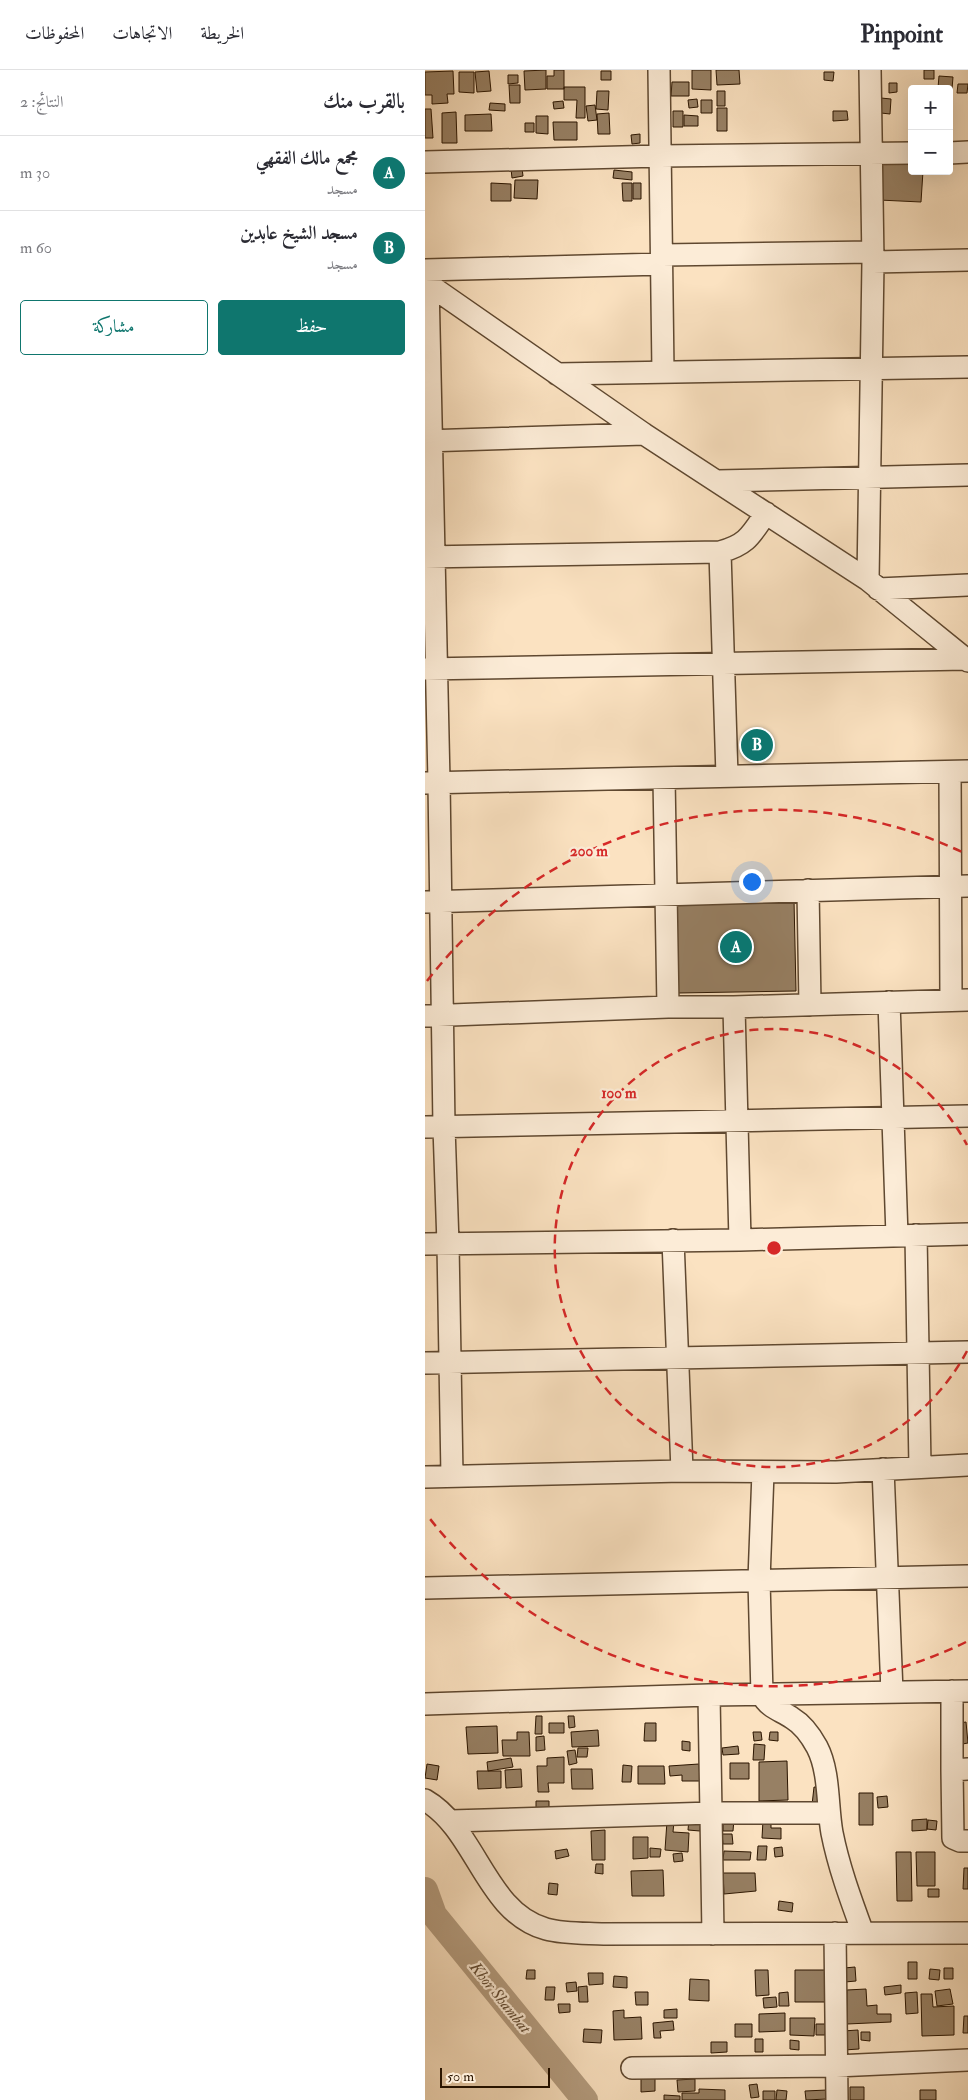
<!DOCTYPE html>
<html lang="ar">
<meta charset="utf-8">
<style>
:root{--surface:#fff;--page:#f2f2f3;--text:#2b2b33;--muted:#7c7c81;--line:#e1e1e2;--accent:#0f766e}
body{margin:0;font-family:"IM FELL Double Pica",Amiri,serif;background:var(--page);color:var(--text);direction:rtl}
.controls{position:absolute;right:15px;top:15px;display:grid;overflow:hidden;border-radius:5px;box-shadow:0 5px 20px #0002}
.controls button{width:45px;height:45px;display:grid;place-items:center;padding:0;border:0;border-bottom:1px solid var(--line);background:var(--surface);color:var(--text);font:25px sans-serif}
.scale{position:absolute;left:15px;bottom:12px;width:110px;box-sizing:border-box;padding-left:5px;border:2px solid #2b1500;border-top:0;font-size:14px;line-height:18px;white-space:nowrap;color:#2b1500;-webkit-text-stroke:4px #fcecd7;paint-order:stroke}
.you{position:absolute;left:326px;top:811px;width:18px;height:18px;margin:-12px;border:4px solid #fff;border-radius:50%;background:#1a73e8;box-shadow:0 0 0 8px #1a73e833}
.badge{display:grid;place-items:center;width:32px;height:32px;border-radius:50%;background:var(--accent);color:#fff;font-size:16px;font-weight:700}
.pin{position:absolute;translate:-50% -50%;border:2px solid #fff;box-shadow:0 1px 5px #0006}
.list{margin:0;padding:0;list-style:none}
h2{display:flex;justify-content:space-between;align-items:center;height:65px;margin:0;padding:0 20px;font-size:21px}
h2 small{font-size:16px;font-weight:400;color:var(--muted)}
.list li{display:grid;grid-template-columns:32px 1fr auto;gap:15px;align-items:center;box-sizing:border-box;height:75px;padding:0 20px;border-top:1px solid var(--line)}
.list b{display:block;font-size:19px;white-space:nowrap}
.list p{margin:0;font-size:16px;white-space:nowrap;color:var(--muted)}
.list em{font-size:16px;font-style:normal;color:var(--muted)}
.actions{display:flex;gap:10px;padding:15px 20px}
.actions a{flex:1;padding:11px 0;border:1px solid var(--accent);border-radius:5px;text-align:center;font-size:18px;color:var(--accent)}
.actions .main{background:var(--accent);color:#fff}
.map{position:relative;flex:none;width:543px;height:2030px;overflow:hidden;direction:ltr}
header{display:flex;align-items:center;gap:30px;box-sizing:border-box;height:70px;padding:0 25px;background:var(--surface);border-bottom:1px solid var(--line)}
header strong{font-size:24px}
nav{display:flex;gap:28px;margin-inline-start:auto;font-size:18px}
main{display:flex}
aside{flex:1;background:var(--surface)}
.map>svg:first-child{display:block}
</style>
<header>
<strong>Pinpoint</strong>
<nav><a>الخريطة</a><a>الاتجاهات</a><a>المحفوظات</a></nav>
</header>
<main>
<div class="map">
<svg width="543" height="2030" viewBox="0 0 543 2030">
<rect width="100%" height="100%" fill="#fbe2c1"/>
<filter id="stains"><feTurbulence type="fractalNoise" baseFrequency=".004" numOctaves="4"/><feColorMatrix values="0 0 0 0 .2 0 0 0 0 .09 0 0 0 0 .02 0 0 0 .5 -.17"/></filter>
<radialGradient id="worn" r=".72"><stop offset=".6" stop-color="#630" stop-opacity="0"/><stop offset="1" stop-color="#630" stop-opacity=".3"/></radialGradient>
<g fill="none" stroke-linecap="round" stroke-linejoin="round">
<!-- river -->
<path stroke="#b49c7f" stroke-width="26" d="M0 1820 9 1845 160 2030"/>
</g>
<!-- building -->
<path fill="#978064" stroke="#2b1500" d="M121 0V19L100 20 99 1Z
M129 0H139V19H122V6H129Z
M267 0H286V20L267 19Z
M291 0H314L315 14 292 15Z
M499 0H509V9H499Z
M28 1 29 24H22L23 33 7 34V25H0V2Z
M64 1 66 21 52 22 50 2Z
M176 1H186V10H176Z
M34 2H49V23L34 22Z
M399 2H409L408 11 399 10Z
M83 5H93V13L83 14Z
M514 6 528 7 527 19 513 18Z
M247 12H264V26H246Z
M464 13H472V22L464 23Z
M533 14H543L542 23H532Z
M84 15H95V33H85Z
M139 17H160V48H151L152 30H139Z
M172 21H184L183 40 171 39Z
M292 21H300V36H292Z
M456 28 466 29 465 44 456 43Z
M272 29 273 37 264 38 263 30Z
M276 30H287V43H276Z
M138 31 139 38 129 39 128 32Z
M65 33 80 34V41L64 40Z
M170 35 172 50 163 51 161 36Z
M292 38H302V61H292Z
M0 39H6L8 68H0Z
M248 41H258V57H248Z
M408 41H422L423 50 408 51Z
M31 42 32 73H17V43Z
M184 43 185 64H173L172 44Z
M66 44 67 61H40V45Z
M259 45 273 46V56H259Z
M111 46H123V64L111 63Z
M128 52H152V70H129Z
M100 53H109V62H100Z
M215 64V73L207 74 206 65Z
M487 91V101H498L496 132 454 130 456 92Z
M97 98 98 106 87 108 86 99Z
M189 100 207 102V110L188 108Z
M90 110H113L112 129 89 128Z
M66 113 86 114V131H66Z
M197 113H207V131H198Z
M208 113H216V129H208Z
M369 830 371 921 253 923 251 832Z
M111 1646H117V1664H110Z
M143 1646H149L150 1657 144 1658Z
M541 1652 543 1673 532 1675 528 1654Z
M124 1653H139V1663H124Z
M220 1653H231V1671H219Z
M72 1656 73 1683 43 1684 41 1657Z
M173 1660 174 1676 147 1677 146 1662Z
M92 1662H104L105 1686H78L77 1670H92Z
M328 1662H336L337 1670 329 1671Z
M345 1662H353V1671L344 1670Z
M119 1666 120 1680 111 1681V1667Z
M257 1671 265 1672V1681L257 1680Z
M329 1674 340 1675 339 1690H328Z
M313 1676 314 1684 298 1685 297 1678Z
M153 1678H163L162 1687H152Z
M150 1680 152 1693 144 1695 142 1681Z
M139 1687V1713H123L124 1722H113L112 1696H122V1688Z
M86 1688 88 1697 63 1701 62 1692Z
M362 1691 363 1730 334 1731V1692Z
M305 1693H324V1709H305Z
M2 1694 14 1696 12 1710 0 1708Z
M274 1694 275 1711H257V1705L245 1706 244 1696Z
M198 1695 207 1696 206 1712H197Z
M213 1696H239L240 1714H213Z
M96 1699 97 1717 81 1718 80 1700Z
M146 1699H167L168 1719H147Z
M52 1701H76V1718L53 1719Z
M389 1717 396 1718 394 1736 387 1735Z
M434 1723H448V1755H434Z
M462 1726 463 1737 453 1738 452 1727Z
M111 1731H124V1739H111Z
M298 1748 309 1749 308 1761H298Z
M264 1749 276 1750 275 1761 263 1760Z
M502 1749V1760L487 1761V1750Z
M338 1750H346V1758H356V1769L337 1768Z
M503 1750 512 1751 511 1760 502 1759Z
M242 1751H249L248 1762 264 1763 263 1782 240 1780Z
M180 1760V1790H167L166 1761Z
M297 1764H307L308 1774H298Z
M208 1767H223V1788L208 1789Z
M333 1776H342L341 1790H332Z
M357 1777 358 1786 350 1787 349 1778Z
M225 1778 236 1779 235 1787H225Z
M142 1779 144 1786 131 1789 130 1781Z
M299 1781 326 1782 325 1790H298Z
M471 1782H486L487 1831H472Z
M491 1782H510V1816H492Z
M257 1783 258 1791 249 1792 248 1784Z
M171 1794H178V1804L170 1803Z
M539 1798H543V1819H538Z
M238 1800 239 1826H207L206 1801Z
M298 1803H330L331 1821 299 1824Z
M124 1813 133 1814 132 1825 123 1824Z
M503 1819H514V1827H503Z
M354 1831 368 1833 367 1842 353 1840Z
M483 1892H492V1909H483Z
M430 1897 431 1911 420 1912 419 1898Z
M519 1898H528V1909H519Z
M505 1899 515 1900 514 1910 504 1909Z
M102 1900H110V1909H101Z
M330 1900H343L344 1925 331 1926Z
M370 1900H402V1932H370Z
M163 1903H178V1914L164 1915Z
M189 1906 202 1907V1918L188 1917Z
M265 1909 284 1910V1931L264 1930Z
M151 1912 152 1921 142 1922 141 1913Z
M476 1915V1923L460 1925 459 1917Z
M162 1916 163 1932H154L153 1917Z
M121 1917H130L129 1930H120Z
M441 1919 442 1936 452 1935V1944H466V1952L422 1954V1920Z
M525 1919 528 1934 512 1936 510 1921Z
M210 1922H223V1935H211Z
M363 1922 364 1936H354V1923Z
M492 1922 493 1943 481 1944 480 1923Z
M496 1924H507L508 1937 529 1936V1965L497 1966Z
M351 1927 352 1937 339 1938 338 1928Z
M133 1934H145V1942L134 1943Z
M252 1939V1948H239V1940Z
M199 1940V1948L216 1947 217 1969 189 1970 188 1941Z
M360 1943V1961L334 1962V1944Z
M539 1946H543V1963H538Z
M365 1948H390L389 1966 365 1965Z
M248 1951 249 1960 235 1961 236 1968H229L228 1953Z
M310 1954H327V1967H310Z
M391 1954H401L400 1965H391Z
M159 1959 177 1960 176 1973 158 1972Z
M433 1960 434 1979 419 1980 418 1961Z
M436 1962H445V1971L436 1970Z
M330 1969H338V1982H330Z
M365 1970 374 1971V1980L365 1979Z
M286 1972H302V1982L286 1983Z
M216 2008H230V2021L216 2022Z
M270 2009V2021L253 2022 252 2010Z
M332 2014 334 2027 326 2028 324 2015Z
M425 2017H439V2030H425Z
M274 2019 300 2020V2030H257V2023H274Z
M352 2020 362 2021 361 2030H351Z
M402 2020V2029L381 2030 380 2021Z
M495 2020H511V2030H495Z
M338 2021H350V2030H338Z
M239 2025 255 2026V2030H239Z"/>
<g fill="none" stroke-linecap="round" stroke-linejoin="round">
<!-- minor casing -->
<g stroke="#5f4830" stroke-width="24">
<path id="minor" d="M234 0 238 302
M524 83 543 82
M0 92 235 86 487 83
M237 185 448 182
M448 192 543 190
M0 200 237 194
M0 212 219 364 443 510 543 591
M3 214 14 712 19 1057 23 1174 27 1406
M132 304 543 297
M0 371 219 364
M293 411 543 405
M0 487 295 482
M443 510 448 192 445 0
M453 519 543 515
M0 599 541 589
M525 702 526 930
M302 706 295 482C322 475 326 465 341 443
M239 708 243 937
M0 713 543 701
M383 820 385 935
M0 832 543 816
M464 932 472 1166
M309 937 315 1170
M0 946 243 937H309L543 930
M0 1057 543 1046
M491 1165 495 1397
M248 1170 257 1401
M0 1174 315 1170 543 1164
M0 1293 543 1282
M458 1399 467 1622
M338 1402 334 1510 337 1625C344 1638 355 1640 367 1648 377 1654 386 1666 392 1677 405 1702 402 1736 407 1763 414 1798 426 1830 438 1863
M0 1407 257 1401 411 1402 543 1395
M0 1518 543 1506
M527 1621V1700L543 1699
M284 1625 288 1864
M0 1634 284 1625 543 1621
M527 1700 528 1768 535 1771H543
M0 1730C52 1760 60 1842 121 1859 139 1864 160 1863 179 1864L543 1863
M26 1751 287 1743H404
M410 1863 412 2030
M207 1998 411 1996 543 1990"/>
</g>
<!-- minor -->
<use href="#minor" stroke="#fcecd7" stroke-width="21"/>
</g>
<!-- distance rings -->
<g fill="none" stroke="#d62828" stroke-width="2.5" stroke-dasharray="9 6">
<path d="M542 1281A219 219 0 1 1 542 1075"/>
<path d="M541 1572A438 438 0 0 1 2 1445M2 911A438 438 0 0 1 541 784"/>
</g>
<g text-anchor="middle" stroke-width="4.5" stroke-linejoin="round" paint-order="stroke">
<!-- water labels -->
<g font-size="16" font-style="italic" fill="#624b33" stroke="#fcecd7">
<text transform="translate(76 1927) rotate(51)" y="6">Khor Shambat</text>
</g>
</g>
<circle cx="349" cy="1178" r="8" fill="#d62828" stroke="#fcecd7" stroke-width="2.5"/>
<g font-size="15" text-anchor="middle" font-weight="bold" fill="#d62828" stroke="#fcecd7" stroke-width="4.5" stroke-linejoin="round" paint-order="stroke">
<text x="164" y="786">200 m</text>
<text x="194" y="1028">100 m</text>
</g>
<rect width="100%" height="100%" filter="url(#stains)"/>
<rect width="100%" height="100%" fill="url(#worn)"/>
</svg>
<div class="controls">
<button>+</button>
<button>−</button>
</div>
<div class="scale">50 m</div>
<div class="you"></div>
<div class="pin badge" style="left:311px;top:877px">A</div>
<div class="pin badge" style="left:332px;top:675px">B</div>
</div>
<aside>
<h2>بالقرب منك<small>النتائج: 2</small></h2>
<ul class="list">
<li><span class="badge">A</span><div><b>مجمع مالك الفقهي</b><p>مسجد</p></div><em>30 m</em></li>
<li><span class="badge">B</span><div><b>مسجد الشيخ عابدين</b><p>مسجد</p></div><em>60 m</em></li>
</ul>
<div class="actions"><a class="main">حفظ</a><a>مشاركة</a></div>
</aside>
</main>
